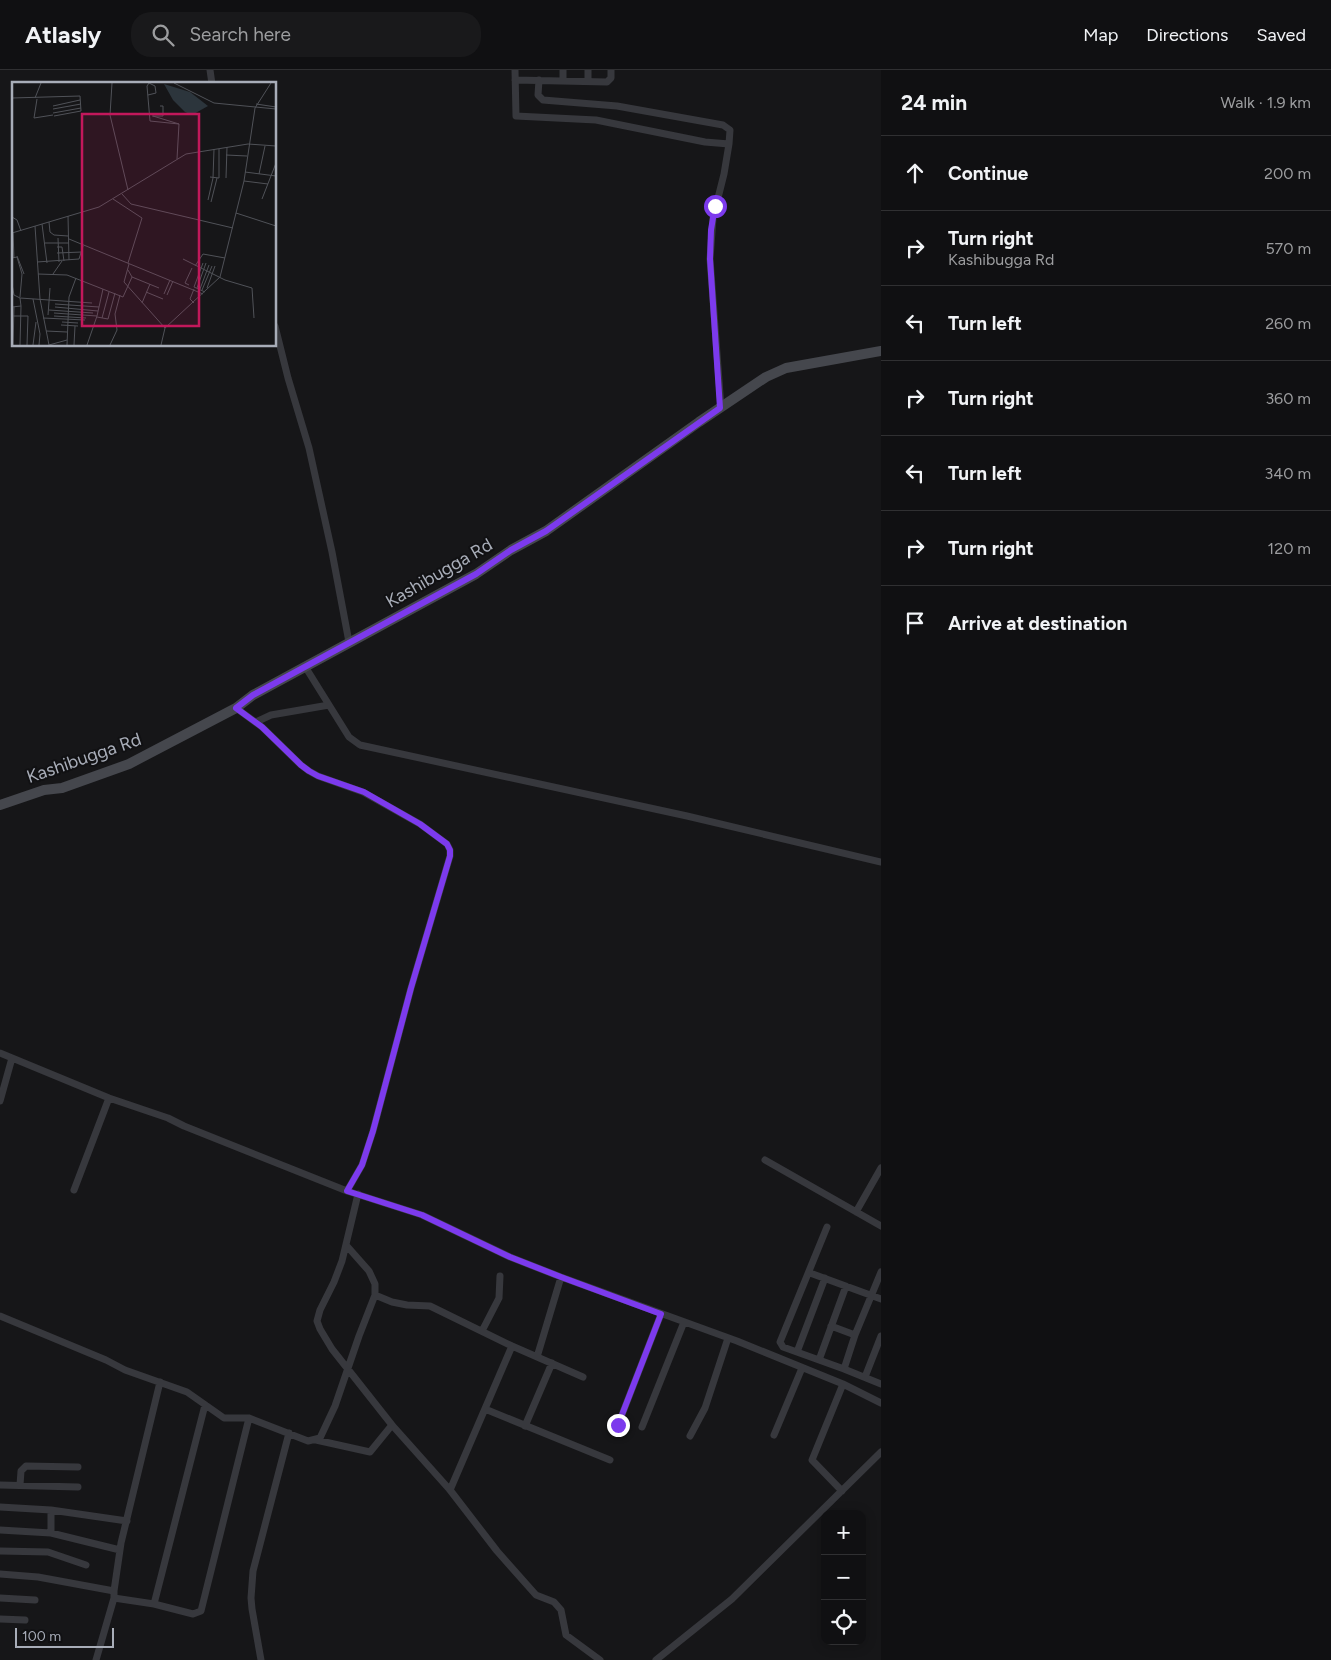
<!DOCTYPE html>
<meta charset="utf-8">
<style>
:root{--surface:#101012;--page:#19191b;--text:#f1f3f6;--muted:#9c9d9f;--line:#303032}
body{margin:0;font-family:Figtree,sans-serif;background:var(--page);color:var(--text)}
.controls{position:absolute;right:15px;bottom:15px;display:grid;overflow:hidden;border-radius:10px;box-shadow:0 2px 12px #0003}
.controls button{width:45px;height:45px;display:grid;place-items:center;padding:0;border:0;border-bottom:1px solid var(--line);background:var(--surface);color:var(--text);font:25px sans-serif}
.scale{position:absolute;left:15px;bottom:12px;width:99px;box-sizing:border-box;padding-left:5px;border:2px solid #a8adb8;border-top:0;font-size:14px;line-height:18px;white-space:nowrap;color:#a8adb8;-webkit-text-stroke:4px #111113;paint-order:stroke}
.stop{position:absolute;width:15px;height:15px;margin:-11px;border:4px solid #7c3aed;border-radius:50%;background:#fff}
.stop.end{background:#7c3aed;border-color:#fff;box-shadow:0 1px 5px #0008}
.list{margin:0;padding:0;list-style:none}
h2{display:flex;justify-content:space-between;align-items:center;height:65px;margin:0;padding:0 20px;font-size:21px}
h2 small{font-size:16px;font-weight:400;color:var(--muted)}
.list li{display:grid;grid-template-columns:32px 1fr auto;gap:15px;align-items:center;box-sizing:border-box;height:75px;padding:0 20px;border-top:1px solid var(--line)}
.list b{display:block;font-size:19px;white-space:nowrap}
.list p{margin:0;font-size:16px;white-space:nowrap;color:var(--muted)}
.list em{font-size:16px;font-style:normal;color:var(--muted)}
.icon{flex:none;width:28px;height:28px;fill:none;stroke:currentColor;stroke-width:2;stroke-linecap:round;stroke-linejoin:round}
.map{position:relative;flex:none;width:881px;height:1590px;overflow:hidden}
header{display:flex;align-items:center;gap:30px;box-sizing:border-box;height:70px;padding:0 25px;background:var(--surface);border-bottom:1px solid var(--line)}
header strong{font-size:24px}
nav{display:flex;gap:28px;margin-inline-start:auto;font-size:18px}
.search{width:350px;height:45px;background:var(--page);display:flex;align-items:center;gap:12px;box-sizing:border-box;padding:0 18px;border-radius:20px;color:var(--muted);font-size:19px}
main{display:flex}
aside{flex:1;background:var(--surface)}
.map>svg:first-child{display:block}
</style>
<header>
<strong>Atlasly</strong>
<div class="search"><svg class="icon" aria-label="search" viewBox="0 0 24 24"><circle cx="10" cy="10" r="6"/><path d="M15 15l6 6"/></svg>Search here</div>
<nav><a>Map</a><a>Directions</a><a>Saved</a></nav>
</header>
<main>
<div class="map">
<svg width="881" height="1590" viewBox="0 0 881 1590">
<rect width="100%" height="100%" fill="#161618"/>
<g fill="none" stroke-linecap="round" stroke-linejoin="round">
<!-- minor -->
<path stroke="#37383d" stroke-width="7" d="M210 0 212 14
M515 0 516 46 596 50 705 72 729 74 724 104 713 148 710 189 721 338
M515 10 607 12 611 8V0
M539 10 538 25 543 30 617 36 723 55 730 60 729 74
M563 10V0
M588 11V0
M275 256 288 308 309 378 332 482 349 572
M306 598 349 667 360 675 687 746 881 792
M236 638 262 657 301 695 309 701 318 706 363 722 420 754 447 774 450 780V786L411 918 373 1061 362 1095 347 1121
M256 652 271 645 329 635
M0 983 109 1028 168 1048 184 1056 347 1121 422 1145 510 1187 561 1207 737 1271 843 1314 881 1333
M0 1031 12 988
M765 1090 881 1156
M74 1120 109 1028
M358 1124 342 1191 334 1212 320 1240 317 1251 320 1259 332 1279 392 1355 450 1420 497 1481 536 1525 554 1532 561 1540 566 1565 600 1590
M856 1142 881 1098
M827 1157 780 1272 783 1277 844 1299
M881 1202 855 1265 844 1299 881 1314
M810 1203 881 1229
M375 1225 392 1232 407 1235 430 1236 512 1276 583 1307
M0 1246 106 1290 125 1300 187 1322 224 1348H249L308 1371 320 1368 335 1336 359 1266 375 1225V1214L369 1201 346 1175
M831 1256 855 1265
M482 1261 499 1228 500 1206
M797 1282 825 1208
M537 1287 561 1207
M819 1290 846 1216
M865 1307 881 1266
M485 1339 610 1390
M618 1355 661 1244
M525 1356 552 1293
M642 1357 684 1252
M774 1365 802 1298
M690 1366 705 1338 728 1268
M316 1370 370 1382 392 1355
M0 1415 78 1417
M20 1415 21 1401 26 1396 78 1397
M450 1420 512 1276
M842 1421 812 1390 843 1314
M0 1437 51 1440 127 1451
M0 1460 51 1463 120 1480
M51 1463V1440
M0 1481 48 1482 86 1495
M0 1504 38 1507 114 1521V1528L96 1590
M114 1521 121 1473 160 1312
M0 1528 35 1530
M114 1528 154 1534 193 1544 201 1541 249 1348
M154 1534 205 1335
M0 1549 25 1550
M261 1590 252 1539 251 1528 253 1501 289 1363
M656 1590 732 1529 881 1382"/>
<!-- secondary -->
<path stroke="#45474d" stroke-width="10" d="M0 735 44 720 62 718 129 694 236 638 253 625 476 504 511 480 546 461 699 352 766 307 786 298 881 281"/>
</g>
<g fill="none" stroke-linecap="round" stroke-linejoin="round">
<!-- route -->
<path stroke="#7c3aed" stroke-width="6" d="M618 1355 661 1244 561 1207 510 1187 422 1145 347 1121 362 1095 373 1061 411 918 450 786V780L447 774 420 754 364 722 318 706 309 701 301 695 262 657 236 638 253 625 476 504 511 480 546 461 720 338 710 189 711 160 715 136"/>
</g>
<g text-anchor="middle" stroke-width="4" stroke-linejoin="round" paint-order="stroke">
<!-- street labels -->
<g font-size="18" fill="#a8adb8" stroke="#111113">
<text transform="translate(439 503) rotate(-30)" y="6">Kashibugga Rd</text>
<text transform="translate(84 688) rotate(-19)" y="6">Kashibugga Rd</text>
</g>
</g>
<!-- overview -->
<g transform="translate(12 12)">
<rect width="264" height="264" fill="#161618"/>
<path d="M152 2 178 10 196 24 180 33 173 30 161 18Z" fill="#2c353c"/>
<path fill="none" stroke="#505258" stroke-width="1" d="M100 1 98 33 116 108M162 1 202 21 264 27M136 13 144 11 143 4 137 1 135 4 138 39 167 42 165 77M0 16 68 14 69 29 42 34M23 16 29 1M25 17 22 36 41 33M244 22 264 25M41 24 68 18M41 27 69 22M41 31 69 26M140 34H151V24H148M141 34 167 42M214 73 235 74M233 90 264 94M247 92 253 64M198 95 207 96V67M214 96 215 65M232 99 256 102M110 112 119 122 221 146M101 117 130 136 116 181M250 117 264 81M196 118 201 96 202 67M199 120 205 96M224 131 264 144M56 134 57 178M0 135 5 138 9 149M37 140 38 150 42 153 56 154M30 142 35 181M23 144 28 217 37 263M1 150 2 176M0 151 87 125 174 72 236 62 264 64M46 156 47 180M57 157 191 212M33 161H57M45 165H50L52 179M45 171 70 170M5 174 12 192M0 176 5 175 10 192 8 215M171 177 213 198 240 206 242 236M25 180 67 177 71 164M191 181 182 205 193 210M117 182 112 200 153 246M183 184 191 172 213 176M26 192 55 193 111 215 120 195 116 188M41 192 50 179M120 195 147 206M0 202 2 213 8 216M177 203 173 201 180 186M185 206 194 181M195 206 203 184M188 207 197 183M190 208 200 184M134 210 151 217M152 212 158 198M155 213 161 199M21 217 28 252 27 263M130 221 138 202M182 221 178 217 182 207M43 222 87 225M0 225 9 224 8 216 80 221M43 225 86 229M37 228 81 231M42 231 85 234 75 263M36 233 38 206M0 234H16L15 263M42 234 74 236M85 234 91 207M85 235 96 237 103 211M31 236 73 238M90 236 97 210M50 240 66 241M49 243 66 244M34 249 55 250M1 263 2 225M8 263 9 224M21 263 24 240M37 263 55 258M55 263 57 215 64 196M62 263 63 244M98 263 105 248 103 232 108 213M149 263 153 246 208 195 232 99 243 26 259 1"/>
<path fill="#c2185b" fill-opacity="0.15" stroke="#c2185b" stroke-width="2.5" d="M70 32H187V244H70Z"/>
<rect width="264" height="264" fill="none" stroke="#a8adb8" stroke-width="2.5"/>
</g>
</svg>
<div class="controls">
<button>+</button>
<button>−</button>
<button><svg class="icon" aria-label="locate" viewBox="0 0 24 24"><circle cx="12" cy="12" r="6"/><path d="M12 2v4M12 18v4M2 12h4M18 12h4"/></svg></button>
</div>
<div class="scale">100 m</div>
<div class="stop" style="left:715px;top:136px"></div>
<div class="stop end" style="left:618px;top:1355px"></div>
</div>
<aside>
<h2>24 min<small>Walk · 1.9 km</small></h2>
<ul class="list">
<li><svg class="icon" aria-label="ahead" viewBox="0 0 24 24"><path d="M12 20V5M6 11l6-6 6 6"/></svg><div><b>Continue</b></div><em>200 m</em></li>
<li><svg class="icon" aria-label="right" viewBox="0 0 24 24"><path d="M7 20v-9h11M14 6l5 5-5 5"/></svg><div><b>Turn right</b><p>Kashibugga Rd</p></div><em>570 m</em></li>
<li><svg class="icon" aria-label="left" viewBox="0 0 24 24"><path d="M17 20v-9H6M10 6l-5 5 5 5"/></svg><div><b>Turn left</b></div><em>260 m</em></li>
<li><svg class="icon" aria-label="right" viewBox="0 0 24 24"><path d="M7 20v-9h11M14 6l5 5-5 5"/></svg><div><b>Turn right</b></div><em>360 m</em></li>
<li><svg class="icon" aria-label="left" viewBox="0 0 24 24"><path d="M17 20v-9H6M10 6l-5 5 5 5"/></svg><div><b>Turn left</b></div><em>340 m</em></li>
<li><svg class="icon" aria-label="right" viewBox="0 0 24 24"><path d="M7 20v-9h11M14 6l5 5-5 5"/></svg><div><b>Turn right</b></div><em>120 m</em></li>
<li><svg class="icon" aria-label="arrive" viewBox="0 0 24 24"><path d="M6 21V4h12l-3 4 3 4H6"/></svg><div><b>Arrive at destination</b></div></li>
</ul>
</aside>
</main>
